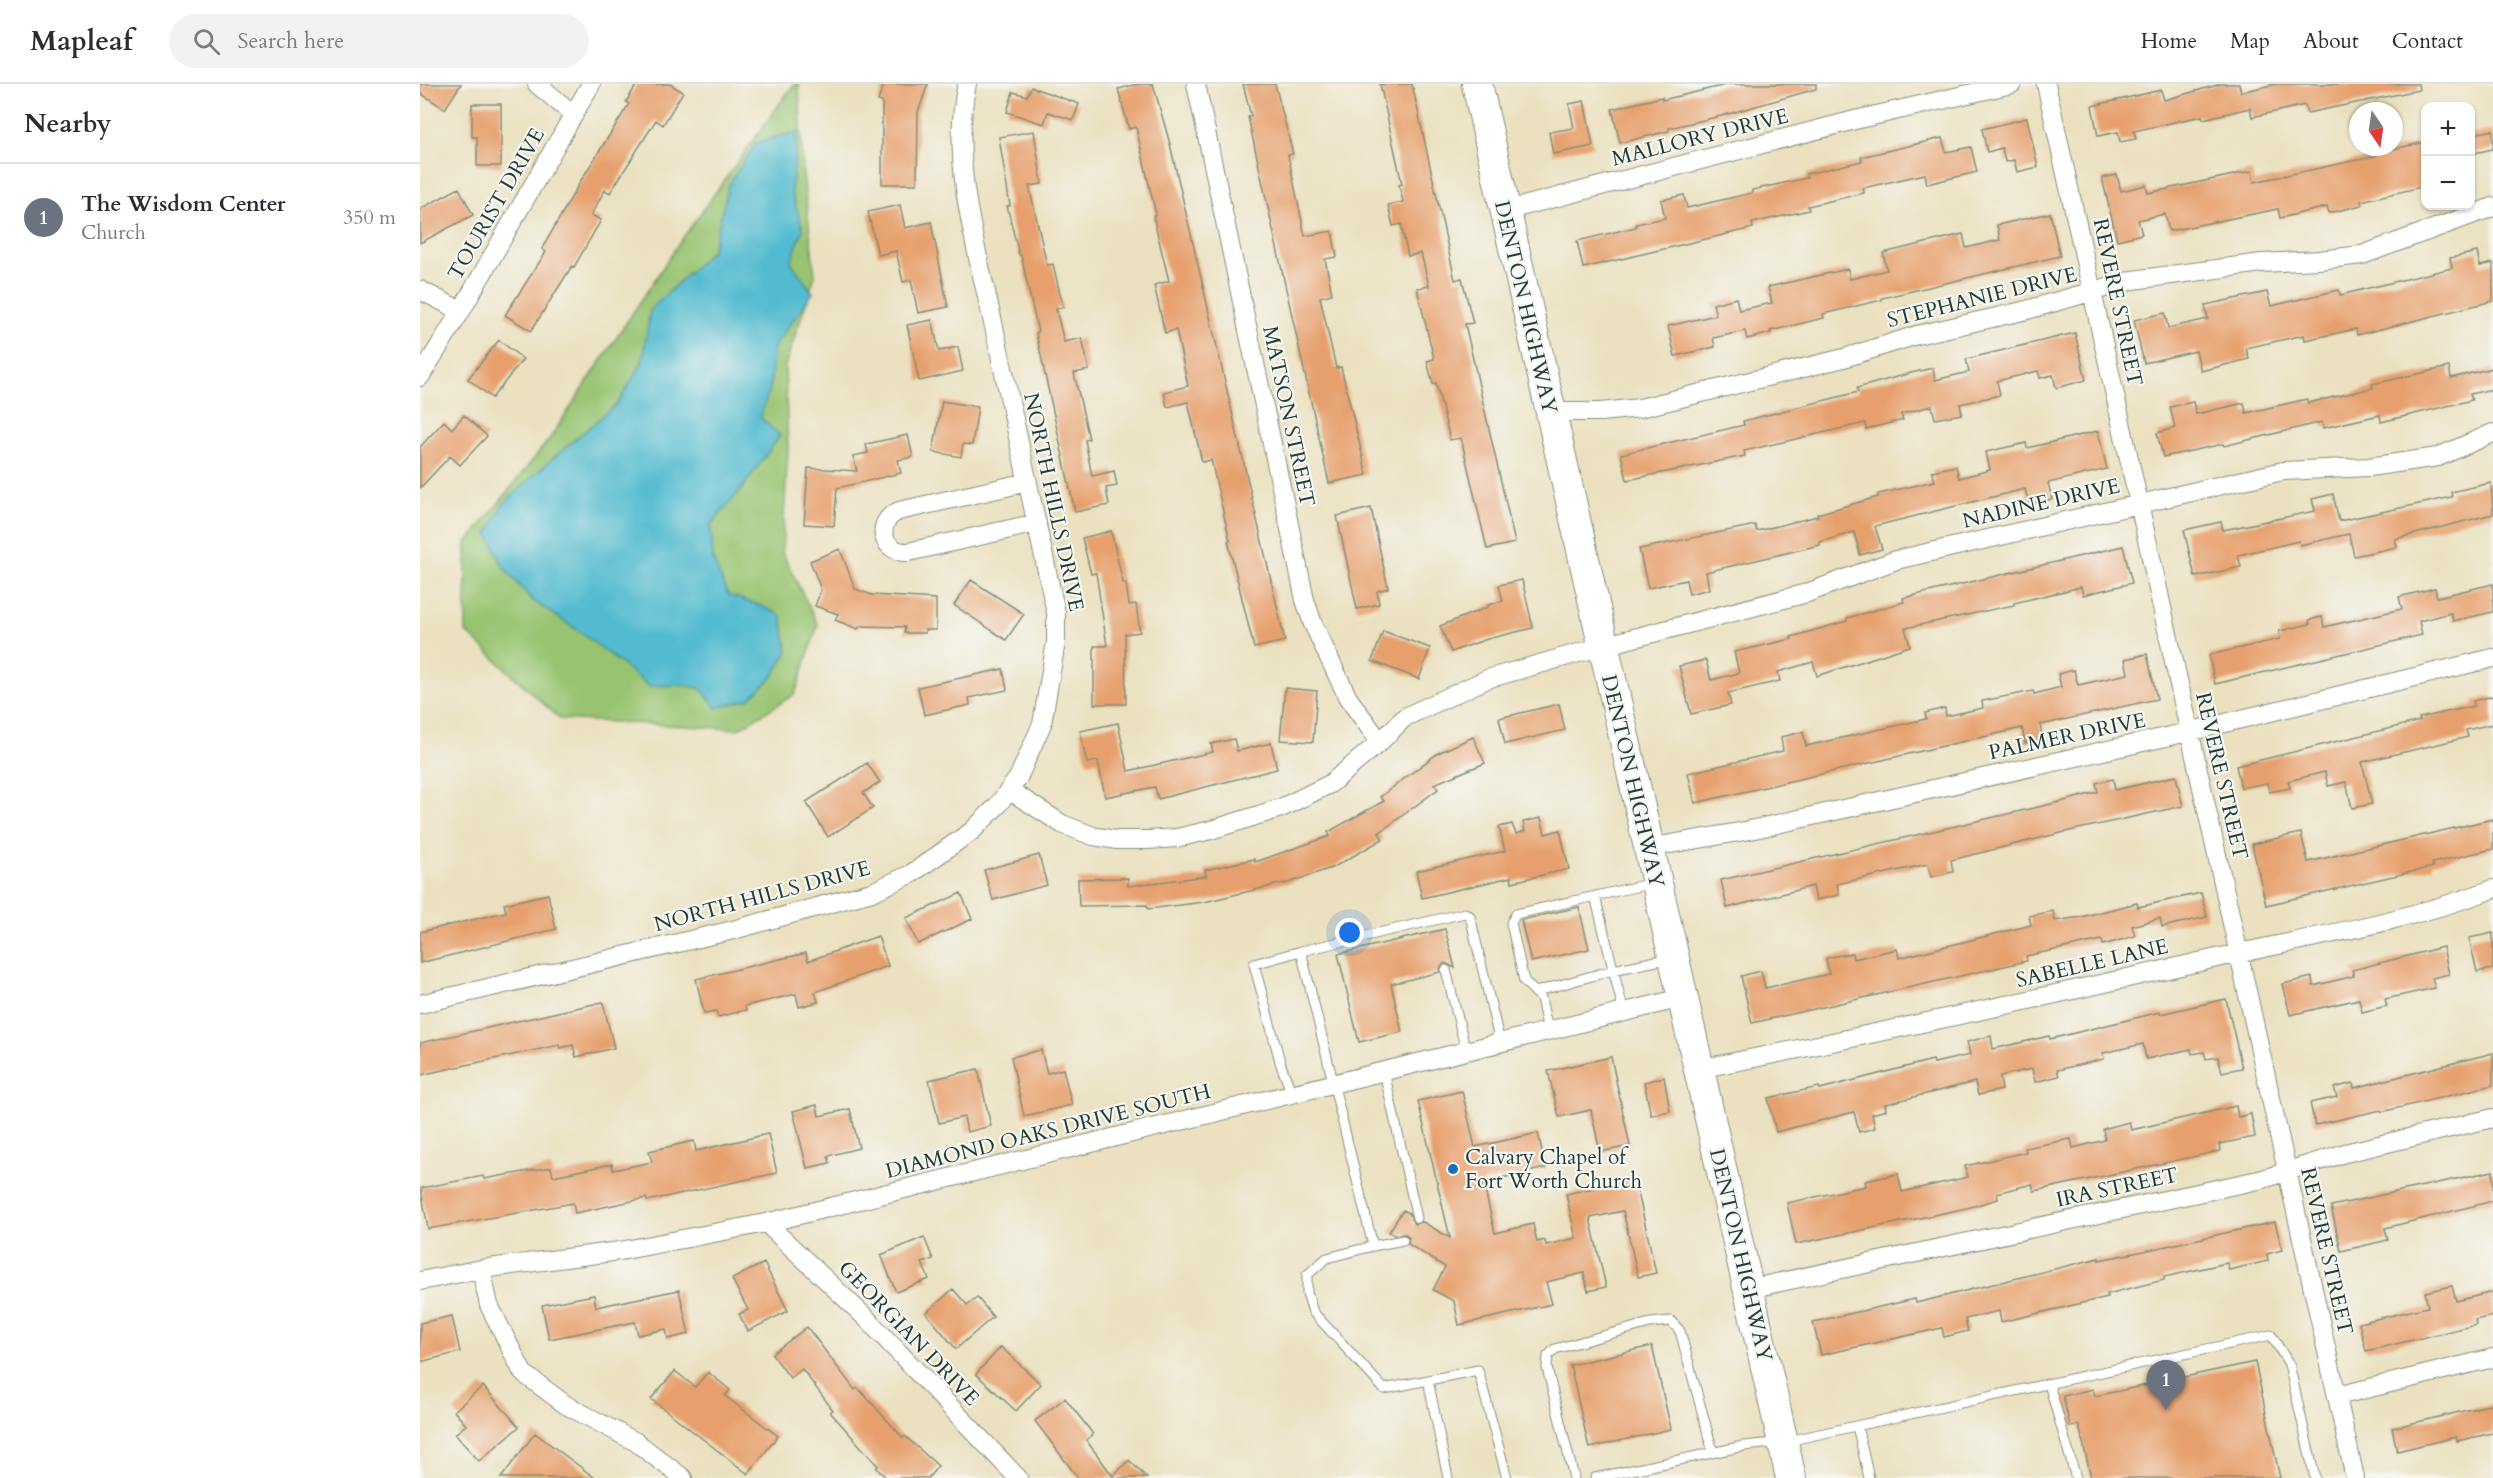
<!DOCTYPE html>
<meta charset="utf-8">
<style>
:root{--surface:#fff;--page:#f2f2f3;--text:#2b2b33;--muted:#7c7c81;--line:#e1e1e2;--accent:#1f6fb2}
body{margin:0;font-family:Cardo,serif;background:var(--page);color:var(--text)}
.controls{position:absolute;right:18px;top:18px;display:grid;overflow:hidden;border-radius:12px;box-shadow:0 2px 4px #0004}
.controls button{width:54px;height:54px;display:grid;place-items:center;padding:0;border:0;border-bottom:2px solid var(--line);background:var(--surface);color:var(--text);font:30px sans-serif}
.compass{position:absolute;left:1929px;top:18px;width:54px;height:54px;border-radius:50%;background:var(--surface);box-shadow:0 2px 4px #0004;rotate:167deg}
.you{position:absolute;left:930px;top:849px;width:21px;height:21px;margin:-15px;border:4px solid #fff;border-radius:50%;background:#1a73e8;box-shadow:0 0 0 9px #1a73e833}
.badge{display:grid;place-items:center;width:39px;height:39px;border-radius:50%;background:var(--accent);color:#fff;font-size:20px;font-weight:700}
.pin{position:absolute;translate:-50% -50px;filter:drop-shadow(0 2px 3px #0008)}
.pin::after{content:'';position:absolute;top:32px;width:21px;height:18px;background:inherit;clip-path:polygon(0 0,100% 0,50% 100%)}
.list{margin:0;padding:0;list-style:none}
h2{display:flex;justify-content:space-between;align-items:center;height:78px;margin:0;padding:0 24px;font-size:26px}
h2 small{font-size:20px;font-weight:400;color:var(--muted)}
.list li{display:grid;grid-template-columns:39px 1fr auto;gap:18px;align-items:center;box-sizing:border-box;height:108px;padding:0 24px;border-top:2px solid var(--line)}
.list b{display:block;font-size:22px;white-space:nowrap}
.list p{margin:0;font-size:20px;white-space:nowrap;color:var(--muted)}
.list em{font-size:20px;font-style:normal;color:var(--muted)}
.icon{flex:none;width:33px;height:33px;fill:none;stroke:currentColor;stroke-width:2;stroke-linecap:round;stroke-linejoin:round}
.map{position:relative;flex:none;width:2073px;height:1394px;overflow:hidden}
header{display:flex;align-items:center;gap:36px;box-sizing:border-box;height:84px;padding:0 30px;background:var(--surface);border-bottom:2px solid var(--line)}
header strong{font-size:28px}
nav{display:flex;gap:33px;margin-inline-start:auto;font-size:21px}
.search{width:420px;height:54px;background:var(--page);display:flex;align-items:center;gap:15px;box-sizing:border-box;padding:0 21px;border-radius:33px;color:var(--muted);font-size:22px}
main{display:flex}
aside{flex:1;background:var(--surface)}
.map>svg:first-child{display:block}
</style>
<header>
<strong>Mapleaf</strong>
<div class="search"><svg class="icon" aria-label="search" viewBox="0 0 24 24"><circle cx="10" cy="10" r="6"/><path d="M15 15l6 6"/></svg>Search here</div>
<nav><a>Home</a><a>Map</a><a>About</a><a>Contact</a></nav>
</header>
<main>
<aside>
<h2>Nearby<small></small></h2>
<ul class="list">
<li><span class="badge" style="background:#6b7280">1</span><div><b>The Wisdom Center</b><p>Church</p></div><em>350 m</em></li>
</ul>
</aside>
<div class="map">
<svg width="2073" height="1394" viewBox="0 0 2073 1394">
<rect width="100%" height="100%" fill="#f6f6f2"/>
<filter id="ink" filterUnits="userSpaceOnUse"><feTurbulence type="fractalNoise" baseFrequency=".0167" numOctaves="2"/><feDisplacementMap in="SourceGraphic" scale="12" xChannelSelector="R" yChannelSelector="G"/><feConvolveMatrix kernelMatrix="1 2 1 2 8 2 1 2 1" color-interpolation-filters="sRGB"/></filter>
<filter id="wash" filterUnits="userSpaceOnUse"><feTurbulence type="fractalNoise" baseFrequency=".008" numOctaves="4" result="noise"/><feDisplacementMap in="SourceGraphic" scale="24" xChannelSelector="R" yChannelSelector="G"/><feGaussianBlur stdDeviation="1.35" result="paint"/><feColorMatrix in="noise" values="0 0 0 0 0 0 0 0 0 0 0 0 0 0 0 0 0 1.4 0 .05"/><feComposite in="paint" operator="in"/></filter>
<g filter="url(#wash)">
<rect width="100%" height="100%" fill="#ebe1c0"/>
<!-- green -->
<path fill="#98c471" stroke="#5c8052" stroke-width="1.5" d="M374 0H379L383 90 395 192 365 282 368 366 362 468 398 541 375 610 318 645 140 635 46 548V460L131 353 257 162Z"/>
<!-- water -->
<path fill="#52bbcf" stroke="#387c82" stroke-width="1.5" d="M378 47 371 108 383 145 371 178 393 209 354 262 350 305 340 333 360 351 324 402 291 441 293 475 308 511 336 520 361 531 368 567 352 594 329 615 297 624 281 605 265 601 229 602 162 549 113 517 84 484 68 449 83 420 127 379 198 319 222 279 230 226 292 166 309 100 336 59Z"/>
<g id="blocks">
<!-- building -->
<path fill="#e7a06d" d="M0 0H41L25 25 0 9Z
M217 0H250L263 8 243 41 236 36 190 109 185 106 171 131 181 136 154 183 152 182 111 247 85 231 126 168 122 165 160 98 209 20 206 18Z
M464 0H508L498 28 497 100H462V18L458 17Z
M717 0H733L750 60 865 557 834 564 808 457H810L791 376 782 378 768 318 747 323 744 308 768 302 756 246 745 249 734 201 749 197 733 132 736 131 716 43 709 45 698 5Z
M823 0H855L873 70 868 71 885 152 912 147 917 173 905 175 912 210 900 213 916 284 921 283 947 391 909 399 828 33 831 32Z
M960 0H992L1035 196 1042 194 1053 239 1045 240 1095 459 1067 465 1041 354 1030 356 1016 299 1013 300 1007 277 1014 275 997 204 1009 202 1001 169 988 172 981 140 973 142 968 121 983 118 979 101 982 100Z
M1302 0H1396V5L1301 32 1249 44V47L1200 59 1192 25 1242 13V16L1302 2Z
M1801 0H1819L1821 8 1856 0H1998L1999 6 1887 29 1885 21 1832 33 1830 24 1783 35 1782 32 1714 47 1716 55 1700 58 1698 48 1678 52 1672 22 1741 6 1744 16Z
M611 3 659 20 653 36 628 28 624 40 587 28 593 8 607 12Z
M1164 17 1173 62 1133 70 1129 48 1154 44 1149 20Z
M52 20H81V82H57V53H52Z
M1607 34 1618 83 1597 88 1594 76 1585 78 1582 64 1567 68 1562 45Z
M2073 46V65L2050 70V51Z
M614 47 622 100 609 102 627 181 633 180 643 223 636 225 644 258 662 254 669 286 654 289 669 355 665 356 672 392 694 387 697 402 686 404 689 421 655 428 616 249 618 248 601 171H599L587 122H590L579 53Z
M1522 54 1526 68 1551 63 1557 88 1507 100 1505 90 1443 104 1444 109 1388 122 1389 126 1332 139 1333 144 1163 184 1157 157 1216 143V140L1245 134 1241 116 1264 111 1267 124 1332 109V106L1387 94 1386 90 1442 77 1441 73Z
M2006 58V102L1941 117 1942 121 1909 129 1907 123 1860 134 1858 125 1749 147 1745 130 1718 136 1722 150 1697 156 1682 94 1697 91 1701 107 1726 101 1728 109 1832 87 1834 98 1956 72 1955 69Z
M39 104 53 131 0 159V125Z
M480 121 485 144 511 138 528 223 498 229 491 196 483 198 476 167 458 171 448 128Z
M1630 129 1640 172 1462 214V216L1403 230 1404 234 1350 247 1351 249 1327 255 1325 247 1293 254 1295 263 1255 272 1248 242 1296 231 1293 220 1316 214 1319 226 1352 219 1348 203 1428 185 1430 195 1467 186 1463 169 1543 150 1546 164 1580 156 1577 141Z
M2057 168 2060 182 2073 179V217L1937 251 1936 245 1885 256 1884 251 1826 264 1829 275 1781 287 1776 267 1724 279 1714 236 1745 229 1748 244 1788 235 1785 221 1847 208 1851 222 1919 206 1920 211 2032 184 2030 174Z
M512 236 519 267 538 263 543 287 499 297 487 241Z
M1655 249 1666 296 1636 304 1633 291 1620 294 1618 287 1577 297 1580 311 1540 320 1542 330 1515 335 1512 322 1481 330 1483 336 1446 345 1445 339 1324 367 1325 372 1207 396 1201 370 1324 341 1323 337 1438 308 1437 304 1491 289 1513 284 1515 296 1549 288 1546 275Z
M79 256 103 275 72 314 48 295Z
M2029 283 2031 294 2073 284V305L2050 310 2052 316 1961 338 1960 331 1903 344 1902 338 1804 362 1803 360 1743 373 1737 349 1755 344 1750 323 1773 318 1776 330 1824 319 1826 329 1887 315 1888 319 1953 304 1952 300Z
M522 317 558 323 552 361 543 360 541 373 513 368Z
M44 331 67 352 40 381 30 372 0 404V363L24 337 32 345Z
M1678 347 1687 385 1628 399 1632 415 1609 420 1605 405 1455 442 1462 465 1440 471 1434 448 1400 458V461L1286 488 1289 505 1269 510 1266 496 1228 504 1219 465 1335 441 1337 447 1398 432 1397 430 1458 413V410L1515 397 1512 387 1536 382 1539 394 1570 386 1566 368 1606 359 1607 364Z
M488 351 493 373 478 376 481 389 417 404 414 442 384 440 388 384 437 387 433 372 448 369 446 360Z
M2071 399 2073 430 1975 455 1977 463 1934 472 1929 450 1880 461 1879 457 1818 471 1821 483 1775 493 1764 446 1801 438 1803 446 1895 427 1892 415 1913 410 1919 437 2032 413 2031 408Z
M951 424 968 504 957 507 959 520 937 525 917 432Z
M691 447 703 499H706L709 521 716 520 720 548 705 550 706 620H674V562H687L676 489 671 490 662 454Z
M1703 462 1712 499 1663 511 1661 503 1594 519V521L1485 544 1490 562 1397 592 1393 578 1358 588 1360 597 1308 609 1311 621 1271 630 1259 582 1286 576 1291 596 1319 589 1314 568 1372 555 1371 553 1427 537V534L1484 518 1483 514Z
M420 465 435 505 452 511 516 515V546H505V549H484L485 543 440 542 438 545 415 536 418 530 395 522 401 506 390 477Z
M551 496 604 530 586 556 534 521Z
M1102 496 1113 544 1067 555 1031 568 1020 542 1068 523V521L1083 517 1079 501Z
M2073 500V528L2033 537 2031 529 1999 537 2002 551 1795 600 1789 571 1860 555 1859 547 1890 540 1889 536 1902 533 1904 543 1982 525 1979 513 2015 504 2017 513Z
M963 547 1010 564 999 595 952 577Z
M1727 570 1737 615 1620 641 1623 655 1605 659 1602 644 1275 719 1268 689 1363 667 1361 653 1383 648 1386 662 1506 635 1505 629 1525 624 1526 632 1563 624 1562 617 1613 607 1614 610 1641 603 1638 590 1654 586 1658 601 1708 590 1705 575Z
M583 585 587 606 549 614 550 621 504 631 498 603Z
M865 604 897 607 893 658 860 656Z
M2073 612V640L2046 646 2048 653 1942 678 1952 720 1932 724 1926 698 1908 702 1905 688 1868 697 1870 704 1849 708 1847 699 1821 704 1816 682 2000 637 1999 634 2054 622 2053 617Z
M1139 620 1145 646 1085 660 1079 634Z
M698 639 708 687 793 668 791 660 814 655 817 667 851 659 857 685 738 715 735 703 685 713 678 677 667 679 660 647Z
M1053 653 1065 679 1014 700 1018 705 959 749 963 755 914 783 865 800 864 799 784 818 728 825 727 821 659 822 658 795 708 794V802L786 792 785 786 834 775 835 778 910 752 908 748 964 717 960 713 1018 669Z
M447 679 460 698 443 709 453 724 408 753 386 718Z
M1756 692 1763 722 1645 748 1531 776 1533 788 1511 793 1508 780 1417 800 1419 811 1396 816 1393 802 1307 824 1301 796 1644 717 1678 708 1676 699 1693 695 1695 706Z
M1121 734 1125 750 1140 746 1149 785 1092 798 1091 793 1002 814 996 787 1085 767 1079 743 1092 740 1096 750 1105 747 1103 738Z
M2073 735V765L2012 779 2013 783 1846 821 1832 760 1881 749 1888 778Z
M619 771 627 801 573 816 564 786Z
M541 809 552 835 498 860 486 834Z
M1781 809 1787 833 1742 843 1740 834 1712 842 1715 852 1683 861 1682 856 1606 872 1607 877 1332 939 1321 892 1341 887 1345 904 1409 890 1406 874 1432 869 1433 875 1477 865 1479 874 1611 841 1609 832 1633 827 1635 837 1661 833 1717 819 1718 823Z
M128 810 136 845 0 879V848L86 828 84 820Z
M1159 823 1169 865 1111 878 1101 836Z
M1025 845 1035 884 1025 879 1021 882 1020 888 971 900 982 948 939 958 918 870Z
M2073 849V885L2057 888 2049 854Z
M458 852 468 882 395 908 398 918 379 923 376 910 325 922 326 926 298 933 296 927 284 929 276 895 386 869 388 877Z
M2023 863 2029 890 2012 894 2015 904 1965 915 1967 922 1942 928 1939 915 1870 931 1863 900 1892 893 1893 902 1934 892 1932 886Z
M1806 915 1822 984 1802 988 1798 973 1786 975 1784 968 1772 970 1771 965 1726 975 1723 960 1683 969 1684 975 1637 986 1639 992 1615 998 1612 985 1580 992 1582 1006 1558 1011 1555 998 1465 1020 1466 1026 1452 1030 1455 1044 1439 1048 1434 1028 1356 1048 1348 1014 1399 1003 1400 1005 1513 976 1514 979 1550 971 1547 958 1571 952 1573 965 1629 952 1630 955 1740 928V930Z
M183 918 194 964 156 973 153 961 140 964 139 961 0 991V959Z
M621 966 627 989 643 985 652 1021 604 1032 591 973Z
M2073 969V1001L1962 1028 1961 1026 1895 1041 1890 1019 1917 1013 1914 1004 1933 999 1934 1004Z
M1191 973 1210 1062 1180 1068 1171 1026 1139 1033 1128 987Z
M558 985 571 1042 547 1048 544 1033 519 1039 509 996Z
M1244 993 1250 1027 1231 1031 1224 998Z
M1042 1007 1055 1063 1118 1049 1126 1084 1063 1098 1075 1149 1113 1140 1117 1158 1125 1156 1126 1161 1156 1154 1146 1110 1215 1095 1236 1189 1218 1193 1203 1127 1170 1134 1186 1203 1168 1207 1164 1189 1126 1198 1132 1220 1039 1241 1034 1217 1013 1206 1025 1183 988 1160 989 1154 986 1150 974 1151 969 1148 983 1126 989 1129 994 1140 1003 1138 1030 1154 998 1017Z
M397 1021 399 1032 430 1025 439 1064 408 1072 410 1079 387 1084 373 1027Z
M1816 1022 1818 1033 1831 1030 1835 1053 1799 1060 1800 1067 1614 1107 1612 1100 1577 1109 1578 1115 1547 1124 1376 1160 1367 1119 1446 1102 1445 1097 1478 1090 1482 1108 1548 1093 1545 1082 1606 1068 1605 1064 1651 1055 1653 1064 1685 1056 1683 1045 1709 1038 1711 1046Z
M348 1050 357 1089 227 1117 226 1114 155 1129 153 1119 8 1145 1 1104 63 1092 64 1095 131 1083 133 1092 192 1080 193 1086 232 1078 229 1067 274 1057 276 1067Z
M2073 1087V1117L1965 1144 1968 1156 1921 1167 1911 1122Z
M1855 1138 1862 1166 1847 1170 1848 1177 1809 1186 1807 1179 1744 1193V1196L1687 1210 1688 1213 1581 1238 1579 1227 1545 1235 1548 1247 1524 1253 1522 1244 1401 1271 1393 1238 1495 1215 1496 1219 1679 1174V1176L1724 1167Z
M504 1153 513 1175 502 1179 509 1195 476 1208 461 1171Z
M344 1179 368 1227 328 1247 319 1230 328 1226 312 1195Z
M2032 1202 2036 1217 2073 1208V1232L2055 1236 2056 1241 1946 1267 1939 1239 2008 1223 2005 1208Z
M533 1205 547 1221 557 1213 573 1233 536 1265 506 1229Z
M259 1206 269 1250 248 1255 246 1245 218 1251 215 1238 129 1255 122 1221 174 1211 176 1223Z
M32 1232 40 1268 0 1278V1239Z
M387 1243 435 1306 438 1304 483 1354 485 1352 518 1382 508 1394H467L456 1384 458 1382 410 1328 413 1326 382 1285 370 1294 352 1270Z
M1232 1262 1251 1345 1169 1364 1150 1281Z
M581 1263 621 1300 596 1327 556 1290Z
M1835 1278 1860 1394H1671L1659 1341 1650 1343 1643 1312 1673 1305 1675 1312Z
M255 1287 275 1303 288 1288 310 1306 305 1312 358 1352 328 1390 231 1315Z
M63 1302 99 1343 59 1377 35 1350 46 1341 34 1327Z
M645 1314 673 1350 666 1356 693 1392 709 1376 727 1394H658L615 1337Z
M2073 1320V1349L2037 1357 2036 1353 1977 1367 1972 1344Z
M115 1349 175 1394H81Z"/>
</g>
</g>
<g filter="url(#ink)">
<use href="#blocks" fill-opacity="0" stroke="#858f7a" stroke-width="1.5"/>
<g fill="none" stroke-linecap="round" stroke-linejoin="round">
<!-- lane casing -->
<g stroke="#858f7a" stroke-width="11">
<path id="lane" d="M1175 812 1204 929
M881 867 1045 829 1050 832 1080 959
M1026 886 1046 967
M1115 908 1193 886 1251 874
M1128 947 1121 914 1104 897 1091 839 1096 830 1233 799
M964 988 997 1134
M872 1010 861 981 834 880 881 867 953 1162 907 1174 887 1191V1209L893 1228 964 1305 1058 1286 1087 1394
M953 1162 983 1156
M1008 1296 1028 1394
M1629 1300 1656 1394
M1437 1342 1449 1394
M1154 1394 1127 1284 1128 1272 1135 1265 1230 1239 1251 1237 1260 1247 1293 1368
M1175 1394 1324 1362 1363 1358 1851 1251 1869 1280 1895 1394"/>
</g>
<!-- street casing -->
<g stroke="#858f7a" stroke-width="20">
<path id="street" d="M117 0 154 31
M776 0 885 516 893 540 928 614 960 658
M1626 0 1935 1394
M1084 127 1439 35 1592 0
M0 206 41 227
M0 293 41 227 171 0
M1130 328H1180L1220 324 1424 274 1497 251 1603 227 1713 196 1842 179 1899 176 1942 171 2073 123
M608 398 479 427C454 437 461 469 488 468L617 439
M589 706 642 740 673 752 696 756H728L757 754 791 746 861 724 910 700 960 658 985 633 1067 595 1183 562 1387 509 1476 476 1863 387 1949 383 2018 373 2073 349
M1228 764 1330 746 1768 648 2073 574
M0 920 313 846 452 808 491 790 552 747 577 722 598 694 622 640 636 558V529C616 437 596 344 576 252 559 173 529 80 547 0
M1278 985C1449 952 1618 914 1788 876 1884 854 1980 840 2073 805
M346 1139 446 1234 598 1394
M61 1185 69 1221 103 1289 146 1321 216 1358 263 1394
M0 1197 61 1185 200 1167 346 1139 1262 914
M1328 1205 1843 1095 1925 1069 2073 1034
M1917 1312 2073 1274"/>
</g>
<!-- primary casing -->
<g stroke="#858f7a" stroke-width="32">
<path id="primary" d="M1057 0 1371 1394"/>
</g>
<!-- lane -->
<use href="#lane" stroke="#fff" stroke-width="9"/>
<!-- street -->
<use href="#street" stroke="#fff" stroke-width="18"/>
<!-- primary -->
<use href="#primary" stroke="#fff" stroke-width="30"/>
</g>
</g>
<!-- markers -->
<circle fill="#1f6fb2" stroke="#f6f6f2" stroke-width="2" cx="1033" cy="1085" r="6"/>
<g text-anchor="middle" stroke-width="4.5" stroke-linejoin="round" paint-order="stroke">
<!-- street labels -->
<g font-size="21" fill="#1f3d34" stroke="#f6f6f2">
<text transform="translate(1280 53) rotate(-14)" y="7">MALLORY DRIVE</text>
<text transform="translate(76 120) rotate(-60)" y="7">TOURIST DRIVE</text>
<text transform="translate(1562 213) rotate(-14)" y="7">STEPHANIE DRIVE</text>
<text transform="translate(1698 218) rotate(78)" y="7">REVERE STREET</text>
<text transform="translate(1106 223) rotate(77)" y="7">DENTON HIGHWAY</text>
<text transform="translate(869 332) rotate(78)" y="7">MATSON STREET</text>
<text transform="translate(634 418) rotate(78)" y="7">NORTH HILLS DRIVE</text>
<text transform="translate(1621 419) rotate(-13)" y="7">NADINE DRIVE</text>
<text transform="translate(1647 652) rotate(-12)" y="7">PALMER DRIVE</text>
<text transform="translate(1802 692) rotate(77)" y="7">REVERE STREET</text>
<text transform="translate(1213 697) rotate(77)" y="7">DENTON HIGHWAY</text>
<text transform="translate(342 812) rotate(-15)" y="7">NORTH HILLS DRIVE</text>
<text transform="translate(1672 879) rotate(-13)" y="7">SABELLE LANE</text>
<text transform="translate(628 1047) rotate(-14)" y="7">DIAMOND OAKS DRIVE SOUTH</text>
<text transform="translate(1697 1103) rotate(-12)" y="7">IRA STREET</text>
<text transform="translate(1907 1167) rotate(77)" y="7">REVERE STREET</text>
<text transform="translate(1321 1171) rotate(77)" y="7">DENTON HIGHWAY</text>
<text transform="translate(489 1249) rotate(46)" y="7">GEORGIAN DRIVE</text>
</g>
<!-- poi labels -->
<g font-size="21" fill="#1f3d34" stroke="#f6f6f2" text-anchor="start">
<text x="1045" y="1080">Calvary Chapel of<tspan x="1045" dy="24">Fort Worth Church</tspan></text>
</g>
</g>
</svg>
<div class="controls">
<button>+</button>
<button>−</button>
</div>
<svg class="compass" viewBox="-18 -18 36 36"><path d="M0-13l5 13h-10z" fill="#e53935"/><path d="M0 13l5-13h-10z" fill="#7c7c81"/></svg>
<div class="you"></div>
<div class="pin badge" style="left:1746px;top:1326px;background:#6b7280">1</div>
</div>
</main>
